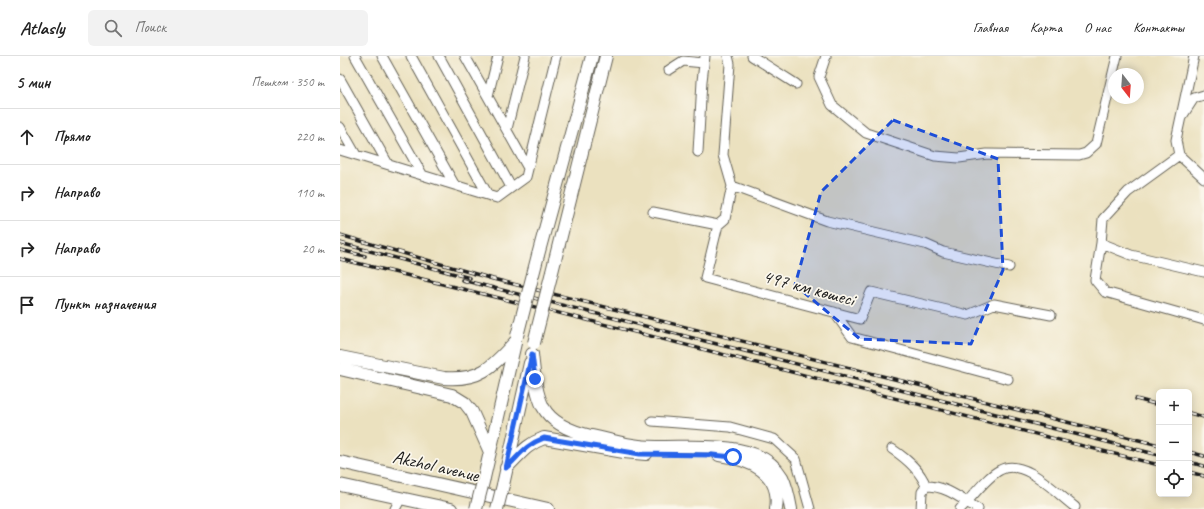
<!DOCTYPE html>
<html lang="ru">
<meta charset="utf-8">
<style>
:root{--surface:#fff;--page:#f2f2f2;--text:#222;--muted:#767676;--line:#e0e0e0}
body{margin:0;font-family:Caveat,sans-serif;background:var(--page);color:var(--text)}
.controls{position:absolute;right:12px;bottom:12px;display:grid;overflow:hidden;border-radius:6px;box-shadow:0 2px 10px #0003}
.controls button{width:36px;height:36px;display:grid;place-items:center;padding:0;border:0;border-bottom:1px solid var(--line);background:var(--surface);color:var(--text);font:20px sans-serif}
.compass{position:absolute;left:768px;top:12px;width:36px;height:36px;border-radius:50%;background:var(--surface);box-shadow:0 2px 10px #0003;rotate:163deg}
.stop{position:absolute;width:12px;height:12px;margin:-9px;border:3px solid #2563eb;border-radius:50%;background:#fff}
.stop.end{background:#2563eb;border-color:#fff;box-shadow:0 1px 4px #0008}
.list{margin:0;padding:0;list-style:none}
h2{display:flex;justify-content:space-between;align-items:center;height:52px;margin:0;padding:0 16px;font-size:17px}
h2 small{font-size:13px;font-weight:400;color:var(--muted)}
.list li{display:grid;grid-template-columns:26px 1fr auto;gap:12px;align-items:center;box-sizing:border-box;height:56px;padding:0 16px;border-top:1px solid var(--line)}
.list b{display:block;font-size:15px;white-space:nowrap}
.list em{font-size:13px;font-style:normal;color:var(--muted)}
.icon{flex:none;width:22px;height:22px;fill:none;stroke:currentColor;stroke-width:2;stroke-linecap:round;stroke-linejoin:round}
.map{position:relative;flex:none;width:864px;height:453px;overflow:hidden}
header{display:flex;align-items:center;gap:24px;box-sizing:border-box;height:56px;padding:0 20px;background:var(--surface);border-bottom:1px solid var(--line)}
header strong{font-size:19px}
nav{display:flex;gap:22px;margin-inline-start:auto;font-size:14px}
.search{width:280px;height:36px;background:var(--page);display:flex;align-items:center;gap:10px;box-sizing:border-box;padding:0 14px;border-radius:6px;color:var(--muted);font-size:15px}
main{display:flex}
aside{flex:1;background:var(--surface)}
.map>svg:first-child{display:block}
</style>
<header>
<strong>Atlasly</strong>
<div class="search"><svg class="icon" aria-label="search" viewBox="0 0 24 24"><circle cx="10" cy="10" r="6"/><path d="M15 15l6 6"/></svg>Поиск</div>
<nav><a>Главная</a><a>Карта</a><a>О нас</a><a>Контакты</a></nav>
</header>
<main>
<aside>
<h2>5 мин<small>Пешком · 350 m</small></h2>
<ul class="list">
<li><svg class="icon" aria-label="ahead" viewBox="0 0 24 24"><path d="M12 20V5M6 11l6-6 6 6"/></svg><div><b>Прямо</b></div><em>220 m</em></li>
<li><svg class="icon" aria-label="right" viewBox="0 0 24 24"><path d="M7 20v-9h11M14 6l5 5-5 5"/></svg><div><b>Направо</b></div><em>110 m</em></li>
<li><svg class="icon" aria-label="right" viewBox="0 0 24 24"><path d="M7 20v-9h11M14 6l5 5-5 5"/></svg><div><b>Направо</b></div><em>20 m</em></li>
<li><svg class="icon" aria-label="arrive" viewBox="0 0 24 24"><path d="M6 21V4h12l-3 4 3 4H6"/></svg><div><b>Пункт назначения</b></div></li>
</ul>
</aside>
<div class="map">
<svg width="864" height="453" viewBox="0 0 864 453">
<rect width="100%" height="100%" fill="#fbf7ec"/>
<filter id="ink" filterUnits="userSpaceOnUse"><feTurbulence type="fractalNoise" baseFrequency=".025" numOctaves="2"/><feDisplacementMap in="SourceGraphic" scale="8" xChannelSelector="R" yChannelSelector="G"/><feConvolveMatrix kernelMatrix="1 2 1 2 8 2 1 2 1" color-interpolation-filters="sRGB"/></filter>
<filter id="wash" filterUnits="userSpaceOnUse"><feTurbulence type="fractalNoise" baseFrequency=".012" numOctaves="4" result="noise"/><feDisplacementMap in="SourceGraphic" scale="16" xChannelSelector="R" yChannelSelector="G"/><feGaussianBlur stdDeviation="0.9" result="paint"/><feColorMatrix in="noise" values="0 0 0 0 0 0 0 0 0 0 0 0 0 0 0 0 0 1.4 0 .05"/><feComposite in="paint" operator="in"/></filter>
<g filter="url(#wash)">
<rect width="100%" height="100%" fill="#ebe1bf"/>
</g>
<g filter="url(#ink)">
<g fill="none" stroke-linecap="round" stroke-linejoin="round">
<!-- minor casing -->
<g stroke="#646155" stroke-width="11">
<path id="minor" d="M15 0 82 118
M42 0 114 128
M71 0 148 139
M99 0 171 131
M125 0 188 112
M388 0 390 8 383 99 392 130 385 163 378 169 365 222 520 263 531 236 628 259 654 248 711 259
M412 0 456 28
M486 0 479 21 492 49 526 77 595 100 619 102 647 98 739 99 746 97 756 88 777 0
M854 0 836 84 839 99 864 122
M329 14 343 5 364 7
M0 23 48 108
M148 40 158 0
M843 59 854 42 864 39
M0 71 16 99
M167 73 185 0
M0 94 157 142 186 121 216 0
M358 96 362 25 365 0
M839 99 788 136 763 163 761 187 791 199 864 216
M392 130 487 165 585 188 603 196 669 211
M313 156 378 169
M761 187 755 224 765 236 864 264
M494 256 512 281 668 323
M312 365 390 371 434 383 456 403 470 453
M552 393C567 403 580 414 586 430
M55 453 61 442
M581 453 582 436 586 430C607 430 621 443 638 453
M620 453C632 442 646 421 660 414 684 401 716 437 735 451"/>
</g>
<!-- major casing -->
<g stroke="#646155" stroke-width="14">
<path id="major" d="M198 199 252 0
M215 204 266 0
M192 298C194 315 195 335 203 351 212 368 234 376 251 380 267 383 283 388 299 390 341 395 417 378 442 421 447 431 449 442 451 453
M0 301 104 322C140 325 152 311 175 286
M0 313 112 339 125 347 132 356 150 396
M379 399C409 403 442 416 436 453
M0 406 208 453
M166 412C180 399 185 389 204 382L284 396 306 398
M144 422 175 287
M0 429 111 453
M163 429 190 307"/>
</g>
<!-- minor -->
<use href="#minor" stroke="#fff" stroke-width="9"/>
<!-- major -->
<use href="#major" stroke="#fff" stroke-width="12"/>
<!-- rail casing -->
<g stroke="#1c1c1c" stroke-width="3.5">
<path id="rail" d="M0 179 153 223 819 389
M0 187 130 222
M0 194 25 200
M0 203C274 269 546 341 819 409
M122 224 819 399
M796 343 819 349
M849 357 864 361
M849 396 864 400
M849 406 864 410
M849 416 864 420"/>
</g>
<!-- rail -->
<use href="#rail" stroke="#fbf7ec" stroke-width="2" stroke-dasharray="6" stroke-linecap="butt"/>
<!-- major-bridge casing -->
<g stroke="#646155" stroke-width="14" stroke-linecap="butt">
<path id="major-bridge" d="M177 280 198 199
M194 287 215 204
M136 453 144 422
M157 453 163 429"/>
</g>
<!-- major-bridge -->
<use href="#major-bridge" stroke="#fff" stroke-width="12"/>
</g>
</g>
<g fill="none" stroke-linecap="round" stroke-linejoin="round" filter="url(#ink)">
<!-- route -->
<path stroke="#2563eb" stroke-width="5" d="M195 323 192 298 166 412C180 399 185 389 204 382L300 398 372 399 393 401"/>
</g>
<!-- marked area -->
<path fill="#1d4ed8" fill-opacity="0.2" stroke="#1d4ed8" stroke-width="3" stroke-dasharray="8 5" stroke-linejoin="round" d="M553 64 658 103 663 214 631 288 520 283 455 229 481 136Z"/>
<g text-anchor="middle" stroke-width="3.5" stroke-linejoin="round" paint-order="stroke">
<!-- street labels -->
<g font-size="19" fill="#1c1c1c" stroke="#fbf7ec">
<text transform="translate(469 231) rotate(15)" y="7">497 км көшесі</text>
<text transform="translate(96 409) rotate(13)" y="7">Akzhol avenue</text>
</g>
</g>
</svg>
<div class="controls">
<button>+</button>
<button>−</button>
<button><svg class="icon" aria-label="locate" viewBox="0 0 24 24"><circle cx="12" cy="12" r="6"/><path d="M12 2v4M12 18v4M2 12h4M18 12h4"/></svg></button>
</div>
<svg class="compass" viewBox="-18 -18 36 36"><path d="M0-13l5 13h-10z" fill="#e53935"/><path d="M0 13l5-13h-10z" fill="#767676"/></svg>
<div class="stop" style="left:393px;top:401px"></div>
<div class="stop end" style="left:195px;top:323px"></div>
</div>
</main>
